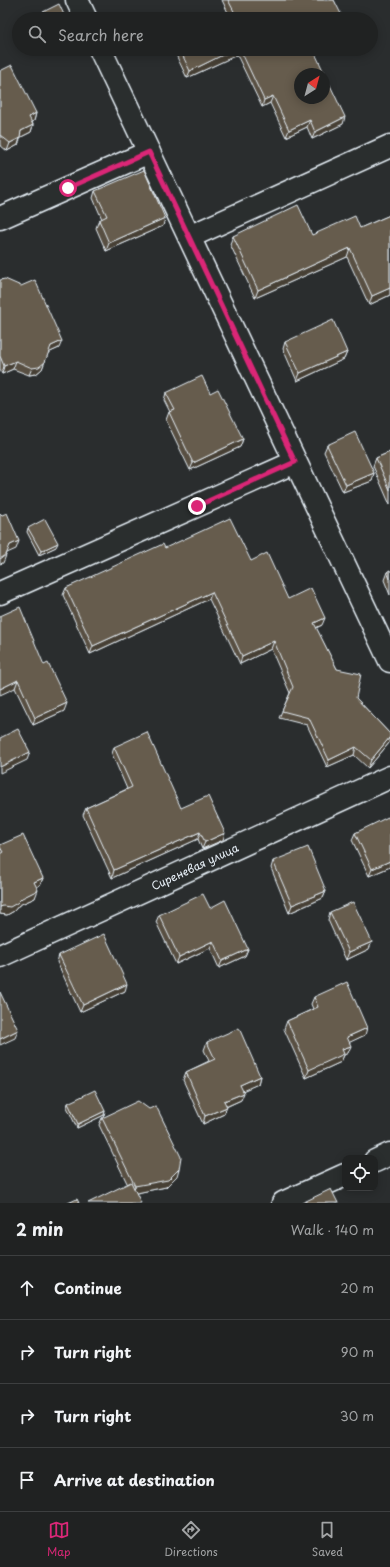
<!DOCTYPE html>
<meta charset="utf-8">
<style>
:root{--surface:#202222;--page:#2d2f2f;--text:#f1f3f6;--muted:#a2a4a5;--line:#3d3f40;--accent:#db2777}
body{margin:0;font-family:"Playpen Sans",sans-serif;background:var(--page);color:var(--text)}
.controls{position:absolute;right:12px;bottom:12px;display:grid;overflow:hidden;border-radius:8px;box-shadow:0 2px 10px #0003}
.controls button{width:36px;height:36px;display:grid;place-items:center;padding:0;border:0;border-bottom:1px solid var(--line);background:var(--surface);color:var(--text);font:20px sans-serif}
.compass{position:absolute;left:294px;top:68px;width:36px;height:36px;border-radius:50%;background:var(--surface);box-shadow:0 2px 10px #0003;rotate:36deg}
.stop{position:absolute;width:12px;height:12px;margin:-9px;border:3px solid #db2777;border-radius:50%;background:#fff}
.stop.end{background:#db2777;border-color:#fff;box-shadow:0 1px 4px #0008}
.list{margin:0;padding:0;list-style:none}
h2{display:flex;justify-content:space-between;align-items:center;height:52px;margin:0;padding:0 16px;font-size:17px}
h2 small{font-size:13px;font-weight:400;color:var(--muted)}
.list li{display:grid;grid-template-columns:26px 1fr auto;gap:12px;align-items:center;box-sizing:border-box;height:64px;padding:0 16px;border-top:1px solid var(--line)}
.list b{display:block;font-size:15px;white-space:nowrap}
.list em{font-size:13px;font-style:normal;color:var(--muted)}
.icon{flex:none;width:22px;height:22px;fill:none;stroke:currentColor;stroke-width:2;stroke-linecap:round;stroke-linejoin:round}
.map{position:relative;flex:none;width:390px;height:1203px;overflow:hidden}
.search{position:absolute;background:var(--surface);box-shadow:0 2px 10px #0003;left:12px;right:12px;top:12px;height:44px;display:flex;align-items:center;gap:10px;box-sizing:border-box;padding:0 14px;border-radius:22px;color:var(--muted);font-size:15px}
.sheet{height:308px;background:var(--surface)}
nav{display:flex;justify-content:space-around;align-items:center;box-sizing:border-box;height:56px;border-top:1px solid var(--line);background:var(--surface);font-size:11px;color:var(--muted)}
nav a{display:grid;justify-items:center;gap:2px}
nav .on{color:var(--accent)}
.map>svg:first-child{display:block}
</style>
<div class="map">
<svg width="390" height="1203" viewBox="0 0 390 1203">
<rect width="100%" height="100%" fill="#2a2d2e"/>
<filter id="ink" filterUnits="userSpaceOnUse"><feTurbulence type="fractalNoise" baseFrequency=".025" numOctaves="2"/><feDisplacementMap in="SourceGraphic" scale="8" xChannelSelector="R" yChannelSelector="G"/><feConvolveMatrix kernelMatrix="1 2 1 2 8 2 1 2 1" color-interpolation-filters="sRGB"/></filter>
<g filter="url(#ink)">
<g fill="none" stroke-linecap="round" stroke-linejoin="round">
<!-- street casing -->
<g stroke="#e8f1f8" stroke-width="25">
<path id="street" d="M77 0 86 19
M100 49 390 661
M0 218 149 152
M189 237 390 146
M0 593 295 462
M0 956 390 777
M375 1161 390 1154
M283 1203 345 1175"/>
</g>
<!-- street -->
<use href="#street" stroke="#2a2d2e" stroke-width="22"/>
</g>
<!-- wall -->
<path fill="#584f42" stroke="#e8f1f8" d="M222 0H334L341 19H231Z
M181 49H313L343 124 312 139 307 127 286 137 270 103 262 107 237 55 187 78 177 57 180 50Z
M0 71 36 113 34 121H32L33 125 31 132 21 137 18 145 7 151 0 145Z
M95 191 165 218 163 226 106 251 96 228 99 220 102 219 93 198Z
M390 215V295L369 305 347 257 255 298 230 244 233 236 312 235 360 228Z
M0 280 59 348 48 353 42 369 36 374 29 375 13 369 2 374 0 370Z
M285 342 347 352 344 359 297 381 283 349Z
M166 393 243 439 240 447 190 470 166 420 169 412H170L164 400Z
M327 445 374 473 372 481 343 492 324 452Z
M390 452V505L373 466 376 458Z
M28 528 56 547 39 555 27 532Z
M165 548 251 561 288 599 322 625 316 628 337 669 356 698 390 734V740L389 743 368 768 354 755 327 767 307 725 279 718 282 711 290 693 271 649 240 664 209 599 90 654 63 595 66 588Z
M390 570V595L384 580 387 572Z
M0 616 44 665 64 711 33 725 15 688Z
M114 747 181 808 223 840 202 849 198 839 112 878 83 815 86 808 127 789 112 754Z
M390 821V867L369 876 352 840 355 833Z
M0 845 43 878 40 885 36 887 35 898 19 905 14 911 7 915 0 914Z
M273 861 326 891 323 898 289 913 271 868Z
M210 908 248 949 245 956 219 968 210 948 176 964 156 922 159 915Z
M330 912 369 949 346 960 328 920Z
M59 955 125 991 80 1012 57 962Z
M314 997 365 1035 349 1042 348 1053 344 1055 341 1062 306 1078 284 1029 287 1021 313 1009 311 1004Z
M207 1042 260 1076 258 1084 243 1090 241 1100 226 1107 224 1114 203 1124 183 1080 186 1072 209 1061 204 1050Z
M68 1103 105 1111 104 1115 77 1128 67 1107Z
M102 1118 177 1176 166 1187 136 1193 127 1183 99 1125Z"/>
<!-- shaded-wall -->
<path fill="#474036" stroke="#e8f1f8" d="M342 16 341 19H335Z
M235 49H239L237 55 187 78 190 71Z
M273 96 270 103 262 107 264 100Z
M36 113 34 121 27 124 29 117Z
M345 117 343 124 312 139 315 132Z
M310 120 307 127 286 137 289 130Z
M33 125 31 132 19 138 21 131Z
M20 138 18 145 7 151 10 143Z
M165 218 163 226 106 251 109 243Z
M350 248 347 257 255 298 258 290Z
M390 288V295L369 305 372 296Z
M62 341 59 348 48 353 42 369 36 374 29 375 32 368 51 346Z
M347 352 344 359 297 381 300 373Z
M16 361 13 369 2 374 4 366Z
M243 439 240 447 190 470 193 463Z
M374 473 372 481 343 492 346 485Z
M19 541 16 549 7 553 3 563 0 564V559L10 545Z
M58 543 56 547 39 555 41 551Z
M212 592 209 599 90 654 93 646Z
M325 618 322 625 311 630 314 623Z
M274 641 271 649 240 664 242 656Z
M18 680 15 688 0 695V689Z
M67 703 64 711 33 725 35 718Z
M390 737 389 743 368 768 371 760Z
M356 747 354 755 327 767 329 760Z
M30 752 27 760 0 773V767Z
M200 832 198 839 112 878 114 870Z
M225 833 223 840 202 849 205 842Z
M390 861V867L369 876 372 869Z
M43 878 40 885 31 890 34 882Z
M38 890 35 898 19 905 14 911 7 915 0 914V907Z
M326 891 323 898 289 913 292 905Z
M213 941 210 948 176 964 179 957Z
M372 942 369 949 346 960 349 952Z
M248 949 245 956 219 968 222 961Z
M127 984 125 991 80 1012 83 1005Z
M367 1028 365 1035 344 1045 347 1037Z
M18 1030 15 1038 0 1045V1039Z
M351 1046 348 1053 344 1055 341 1062 306 1078 309 1070 342 1049Z
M260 1076 258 1084 238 1093 240 1085Z
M244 1093 241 1100 221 1109 224 1101Z
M227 1107 224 1114 203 1124 205 1116Z
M105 1111 104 1115 77 1128 78 1124Z
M179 1169 177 1176 166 1187 132 1194 135 1186Z"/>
<!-- building -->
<path fill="#665c4d" stroke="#e8f1f8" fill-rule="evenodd" d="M228 0H334L342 16 335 19H238Z
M59 4 66 19H29Z
M181 49H235L190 71 180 50Z
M240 49H313L345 117 315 132 310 120 289 130 273 96 264 100ZM300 74H324V98H300Z
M12 65 36 113 29 117 33 125 21 131 20 138 10 143 0 135V71Z
M144 170 165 218 109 243 99 220 107 216 95 191Z
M298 205 312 235 355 216 360 228 390 215V288L372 296 350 248 258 290 233 236Z
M5 279 21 286 35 280 62 341 51 346 45 362 39 367 32 368 16 361 4 366 0 356V280Z
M333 320 347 352 300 373 285 342Z
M202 376 210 393 218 389 243 439 193 463 169 412 175 410 166 393Z
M355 432 374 473 346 485 327 445Z
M390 452V490L376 458Z
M0 513 2 515 7 513 19 541 10 545 6 555 0 559Z
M230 518 251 561 267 553 288 599 311 588 325 618 314 623 337 669 361 674 356 698 390 734V737L371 760 356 747 329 760 309 718 282 711 293 687 274 641 242 656 212 592 93 646 66 588 163 544 165 548Z
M45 519 58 543 41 551 28 528Z
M390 570V579L387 572Z
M20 607 44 665 48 663 67 703 35 718 18 680 0 689V616Z
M18 729 30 752 0 767V738Z
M147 732 181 808 208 796 225 833 205 842 200 832 114 870 86 808 132 787 114 747Z
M388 817 390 821V861L372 869 355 833Z
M23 835 43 878 34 882 38 890 22 898 17 903 10 907 3 906 0 907V854L3 852 0 847V845Z
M308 847 326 891 292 905 273 861Z
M203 894 210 908 225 900 248 949 222 961 213 941 179 957 159 915Z
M353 902 372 942 349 952 330 912Z
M104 934 127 984 83 1005 59 955Z
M347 982 367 1028 347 1037 351 1046 342 1049 344 1054 309 1070 287 1021 318 1007 314 997Z
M0 992 18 1030 0 1039Z
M239 1028 260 1076 240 1085 244 1093 224 1101 227 1107 205 1116 186 1072 215 1059 207 1042Z
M95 1090 105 1111 78 1124 68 1103Z
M138 1101 149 1109 156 1106 181 1157 179 1169 168 1180 135 1186 102 1118Z
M131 1182 141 1203H88Z
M331 1189 338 1203H302Z
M77 1199 79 1203H68Z"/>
</g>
<g fill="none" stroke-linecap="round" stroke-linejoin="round" filter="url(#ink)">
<!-- route -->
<path stroke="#db2777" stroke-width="5" d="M68 188 149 152 295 462 197 506"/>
</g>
<g text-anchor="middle" stroke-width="3" stroke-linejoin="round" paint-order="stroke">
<!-- street labels -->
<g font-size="11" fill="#e8f1f8" stroke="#2a2d2e">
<text transform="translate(195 867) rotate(-25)" y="4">Сиреневая улица</text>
</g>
</g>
</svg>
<div class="controls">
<button><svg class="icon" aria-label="locate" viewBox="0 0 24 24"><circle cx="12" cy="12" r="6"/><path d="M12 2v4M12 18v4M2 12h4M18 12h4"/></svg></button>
</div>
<svg class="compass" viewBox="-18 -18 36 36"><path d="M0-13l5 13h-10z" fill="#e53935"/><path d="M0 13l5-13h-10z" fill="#a2a4a5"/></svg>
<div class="stop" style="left:68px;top:188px"></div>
<div class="stop end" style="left:197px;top:506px"></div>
<div class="search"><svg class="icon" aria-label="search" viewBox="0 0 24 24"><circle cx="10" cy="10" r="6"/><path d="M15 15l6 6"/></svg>Search here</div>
</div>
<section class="sheet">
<h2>2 min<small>Walk · 140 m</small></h2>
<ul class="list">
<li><svg class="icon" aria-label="ahead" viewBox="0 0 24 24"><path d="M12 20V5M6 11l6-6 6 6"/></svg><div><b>Continue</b></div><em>20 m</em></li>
<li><svg class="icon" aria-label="right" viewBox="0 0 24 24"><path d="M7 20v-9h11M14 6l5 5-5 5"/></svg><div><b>Turn right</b></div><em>90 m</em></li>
<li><svg class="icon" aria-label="right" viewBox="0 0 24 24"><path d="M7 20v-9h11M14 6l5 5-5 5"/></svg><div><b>Turn right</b></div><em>30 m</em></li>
<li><svg class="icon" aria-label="arrive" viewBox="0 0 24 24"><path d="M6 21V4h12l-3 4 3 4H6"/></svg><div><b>Arrive at destination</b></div></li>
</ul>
</section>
<nav>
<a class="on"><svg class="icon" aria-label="map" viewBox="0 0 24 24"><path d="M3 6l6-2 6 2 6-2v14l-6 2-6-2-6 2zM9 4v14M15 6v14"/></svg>Map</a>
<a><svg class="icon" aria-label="directions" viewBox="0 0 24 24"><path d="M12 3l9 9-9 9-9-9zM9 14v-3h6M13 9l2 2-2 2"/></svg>Directions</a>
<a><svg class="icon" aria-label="saved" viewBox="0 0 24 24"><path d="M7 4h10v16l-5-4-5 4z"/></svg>Saved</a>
</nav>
